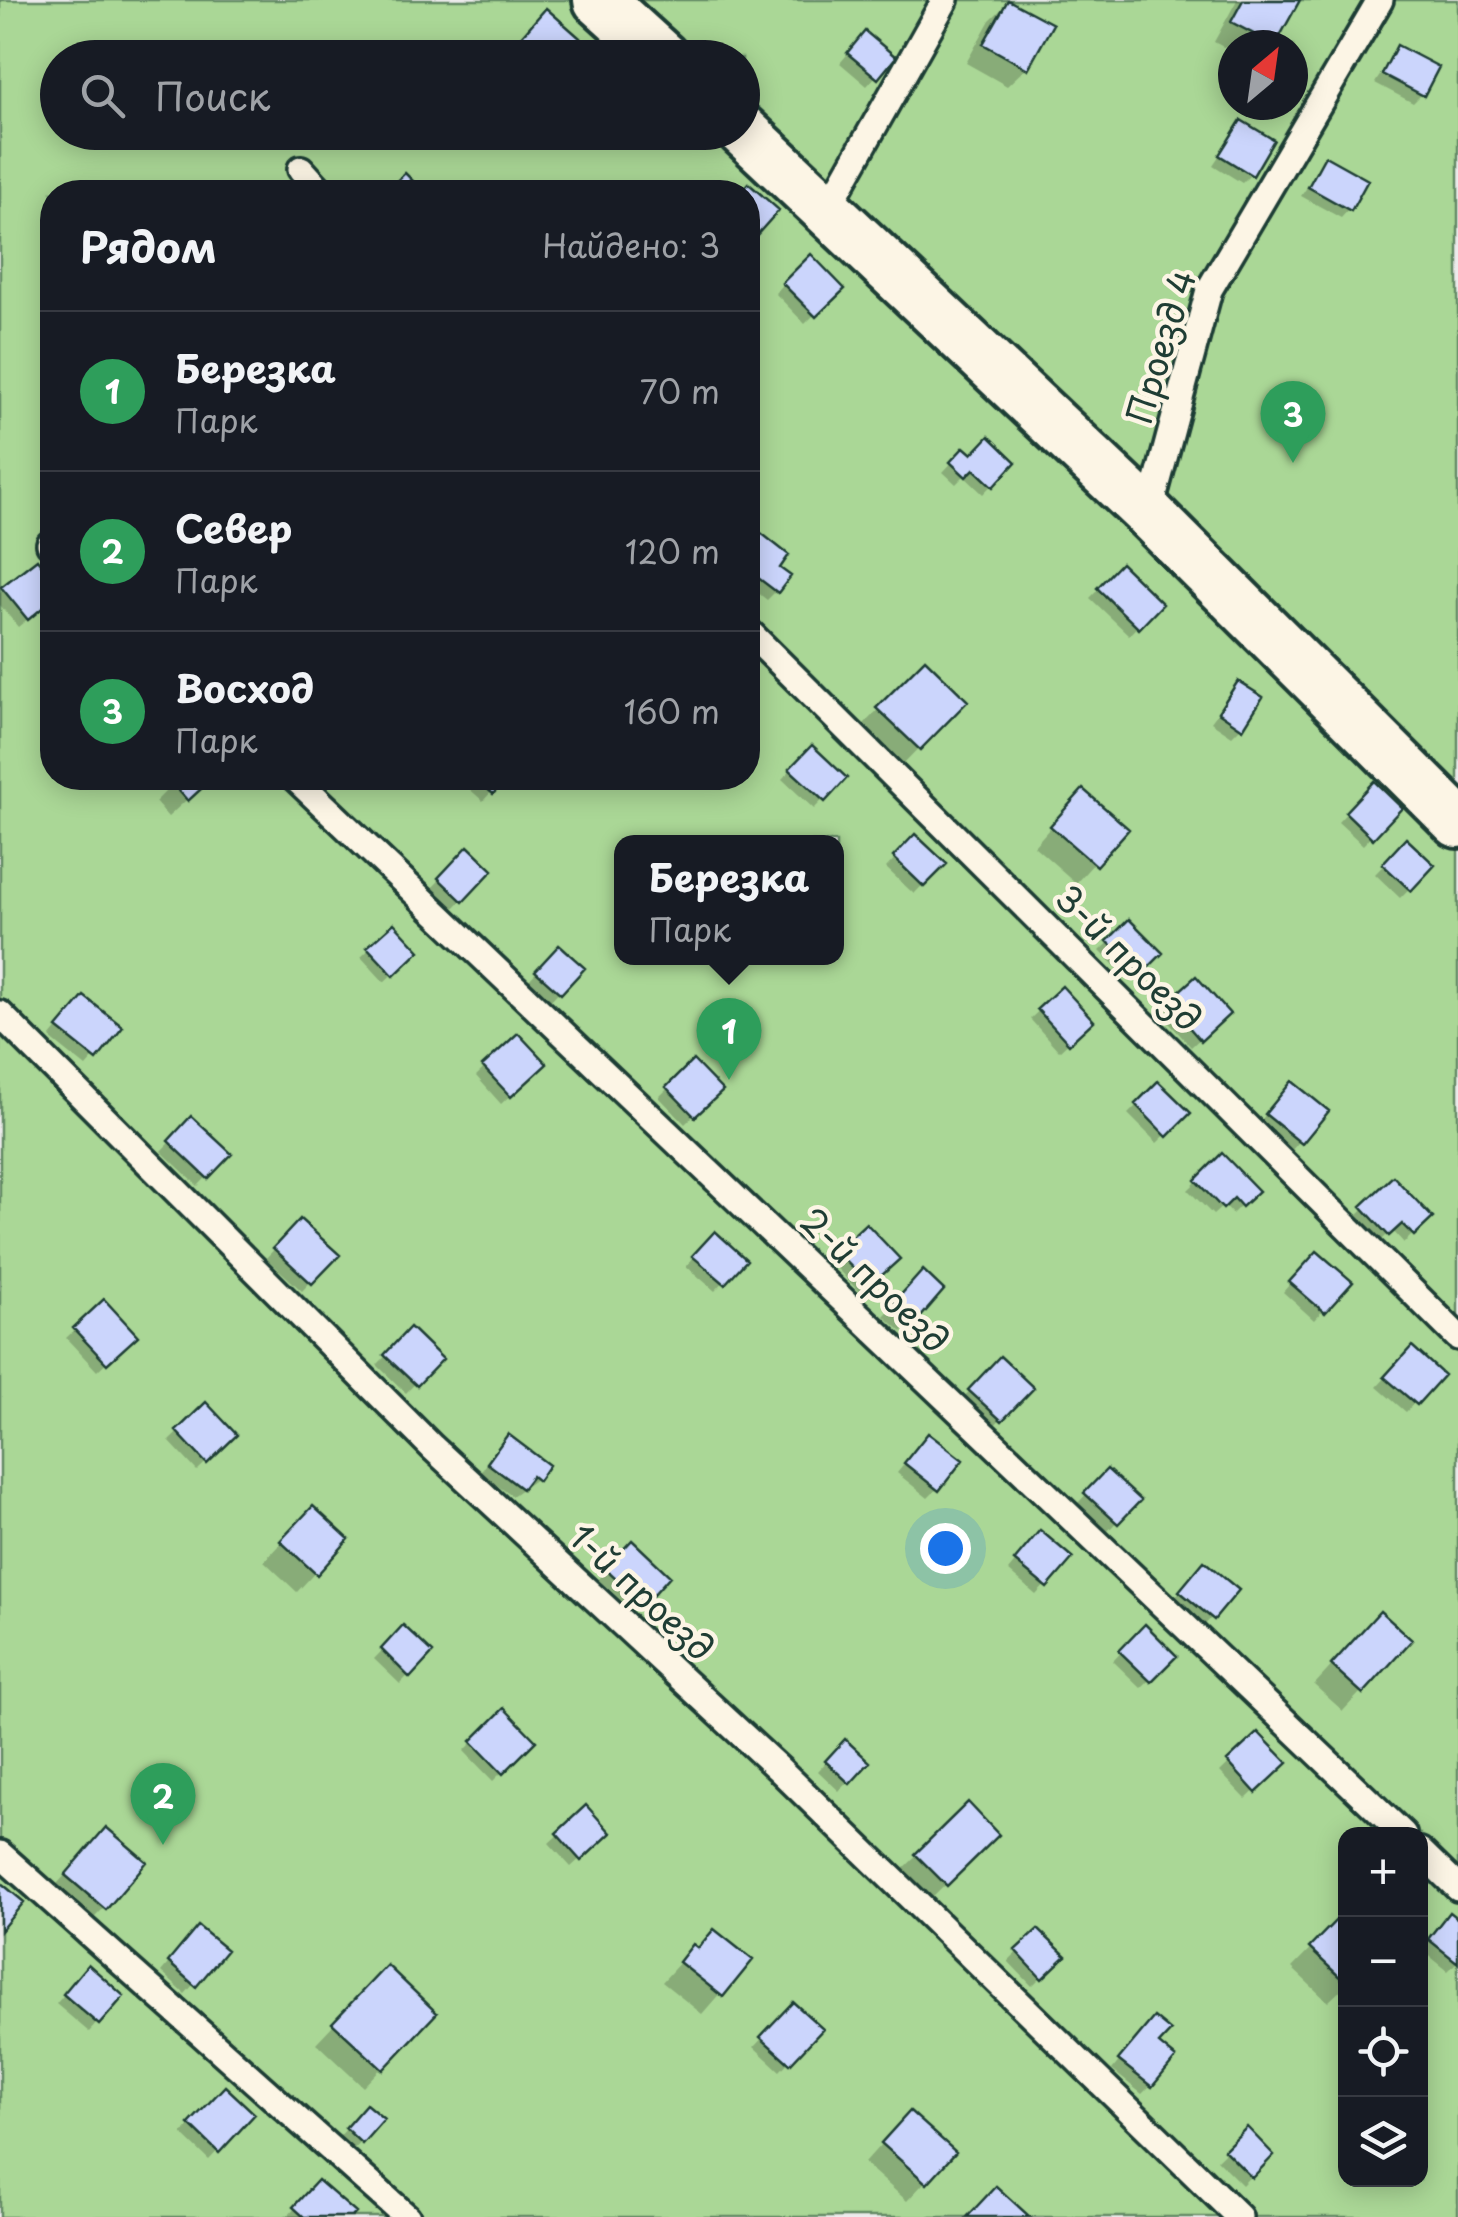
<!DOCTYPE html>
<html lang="ru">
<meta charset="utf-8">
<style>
:root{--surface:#171b24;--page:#242831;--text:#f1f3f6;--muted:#9ea1a6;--line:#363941;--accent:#c8321e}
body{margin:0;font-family:"Playpen Sans",sans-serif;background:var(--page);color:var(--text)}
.controls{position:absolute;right:30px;bottom:30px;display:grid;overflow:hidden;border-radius:20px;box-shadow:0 5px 25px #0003}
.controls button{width:90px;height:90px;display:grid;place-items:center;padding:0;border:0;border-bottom:2px solid var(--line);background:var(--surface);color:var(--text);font:50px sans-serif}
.compass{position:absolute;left:1218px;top:30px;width:90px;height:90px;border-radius:50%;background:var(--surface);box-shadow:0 5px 25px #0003;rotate:29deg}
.you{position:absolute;left:945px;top:1548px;width:35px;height:35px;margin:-25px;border:8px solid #fff;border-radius:50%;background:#1a73e8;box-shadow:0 0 0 15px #1a73e833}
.badge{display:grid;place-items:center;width:65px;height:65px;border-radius:50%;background:var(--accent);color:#fff;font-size:32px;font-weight:700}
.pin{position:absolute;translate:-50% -82px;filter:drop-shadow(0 2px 5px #0008)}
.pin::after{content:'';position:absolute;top:52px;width:35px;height:30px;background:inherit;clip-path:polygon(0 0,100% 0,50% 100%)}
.popup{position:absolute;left:614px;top:835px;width:230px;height:130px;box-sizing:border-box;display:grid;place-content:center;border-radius:20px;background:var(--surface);filter:drop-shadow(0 2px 8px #0005);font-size:32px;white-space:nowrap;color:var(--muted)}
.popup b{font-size:38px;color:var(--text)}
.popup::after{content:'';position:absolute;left:50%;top:100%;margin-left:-20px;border:20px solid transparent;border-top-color:var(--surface)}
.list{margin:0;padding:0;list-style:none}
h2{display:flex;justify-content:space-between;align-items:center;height:130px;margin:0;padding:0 40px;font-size:42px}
h2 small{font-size:32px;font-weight:400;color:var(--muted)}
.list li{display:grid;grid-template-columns:65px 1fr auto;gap:30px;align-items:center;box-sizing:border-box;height:160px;padding:0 40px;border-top:2px solid var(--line)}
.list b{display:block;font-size:38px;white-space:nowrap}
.list p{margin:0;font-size:32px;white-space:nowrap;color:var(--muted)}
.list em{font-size:32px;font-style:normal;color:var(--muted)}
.icon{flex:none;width:55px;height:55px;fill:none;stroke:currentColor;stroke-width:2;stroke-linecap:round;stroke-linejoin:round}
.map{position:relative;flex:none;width:1458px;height:2217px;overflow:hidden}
.search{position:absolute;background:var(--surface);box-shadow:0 5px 25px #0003;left:40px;top:40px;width:720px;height:110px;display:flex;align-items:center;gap:25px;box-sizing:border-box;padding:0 35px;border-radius:55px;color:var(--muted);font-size:38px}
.panel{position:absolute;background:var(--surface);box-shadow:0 5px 25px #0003;left:40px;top:180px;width:720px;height:610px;border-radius:40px}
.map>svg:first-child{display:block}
</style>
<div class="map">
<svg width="1458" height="2217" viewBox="0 0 1458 2217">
<rect width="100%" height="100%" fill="#edebec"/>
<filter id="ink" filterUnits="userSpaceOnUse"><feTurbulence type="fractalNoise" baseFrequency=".01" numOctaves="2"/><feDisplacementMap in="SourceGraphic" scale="20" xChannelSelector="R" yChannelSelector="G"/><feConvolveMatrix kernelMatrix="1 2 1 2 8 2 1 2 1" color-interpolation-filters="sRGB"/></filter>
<g filter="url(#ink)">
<!-- green -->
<path fill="#aad796" stroke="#648a65" stroke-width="2.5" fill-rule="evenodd" d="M0 0H1458V2217H0ZM1233 45H1293V105H1233ZM58 58H742V132H58ZM52 192H748V778H52ZM622 842H836V958H622ZM1346 1834H1420V2180H1346Z"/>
<!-- shadow -->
<path fill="#0003" d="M1237 0H1297L1272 45H1233V52L1214 42Z
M1009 2 1026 68 1007 86 966 63 990 20Z
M537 20 561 58H507L506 56Z
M857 43 893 57 867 86 840 63Z
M1398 48 1422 94 1413 103 1375 83Z
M1241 123 1251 174 1242 183 1213 165Z
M1326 159 1349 209 1341 218 1301 196Z
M748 186 775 210 748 241V192H742Z
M811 257 841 288 805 324 775 293Z
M964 450 972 457 1013 462 983 494 964 476 956 484 943 472Z
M756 532 776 568V591L767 600 748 585V540Z
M36 563 52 582V599L18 627 0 605V592Z
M1121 566 1159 604 1129 635 1090 598Z
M925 662 964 701 900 767 860 728Z
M1239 684 1241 727 1232 736 1211 722Z
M812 748 844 778 814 809 782 779Z
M153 778H210L168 817 155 802 166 791Z
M457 778H504L483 801Z
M1374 784 1399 808 1363 845 1338 822Z
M1065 811 1125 829 1076 883 1034 846Z
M915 837 943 864 914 894 886 868Z
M1406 842 1432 865 1400 898 1375 874Z
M469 850 490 870 453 909 431 889Z
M1129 923 1159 953 1131 982 1100 951Z
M394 926 417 951 384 982 361 957Z
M559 948 581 968 550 1001 528 981Z
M1196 980 1227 1014 1191 1047 1160 1013Z
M1062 989 1091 1021 1059 1051 1030 1019Z
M75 1008 120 1028 86 1067 50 1038Z
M518 1036 543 1064 501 1104 476 1076Z
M693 1064 719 1091 685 1124 659 1097Z
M1158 1084 1188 1113 1157 1143 1128 1114Z
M1283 1093 1325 1112 1291 1151 1258 1124Z
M191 1120 228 1155 198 1186 161 1151Z
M1222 1157 1255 1191 1232 1214 1224 1205 1213 1215 1188 1190Z
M1393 1180 1429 1218 1404 1243 1392 1230 1379 1243 1355 1217Z
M300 1222 336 1255 302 1291 266 1258Z
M866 1226 896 1258 860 1293 830 1261Z
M715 1234 744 1260 715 1291 686 1266Z
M1309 1262 1349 1282 1314 1320 1283 1292Z
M923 1274 941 1290 902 1332 884 1316Z
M103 1303 134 1336 97 1371 66 1338Z
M410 1331 439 1359 406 1393 377 1365Z
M1412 1349 1440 1375 1406 1412 1377 1387Z
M1000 1359 1030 1388 992 1428 961 1400Z
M206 1405 234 1435 197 1471 169 1441Z
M920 1445 937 1489 928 1498 897 1473Z
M500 1446 536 1479 512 1496 480 1473Z
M1107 1472 1137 1500 1108 1531 1078 1503Z
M295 1528 346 1539 297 1592 264 1561Z
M1032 1542 1070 1558 1036 1595 1008 1571Z
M632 1543 666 1576 633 1611 598 1579Z
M1196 1573 1235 1591 1203 1627 1172 1601Z
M1145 1627 1174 1656 1141 1688 1113 1661Z
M403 1629 429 1654 400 1684 374 1659Z
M1362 1633 1409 1641 1343 1711 1314 1685Z
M504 1711 533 1741 493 1781 464 1751Z
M1258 1735 1284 1763 1246 1799 1220 1772Z
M845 1742 866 1762 839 1791 818 1771Z
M968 1806 996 1835 927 1903 898 1874Z
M586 1809 608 1833 571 1867 549 1843Z
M106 1830 104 1908 86 1926 48 1894Z
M1346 1913V1985L1328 2002 1292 1968Z
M1458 1922V1961L1448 1971 1421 1949 1441 1924Z
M1038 1932 1062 1956 1032 1986 1008 1961Z
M190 1938 223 1951 185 1994 161 1972Z
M693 1948 749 1960 702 2014 662 1982Z
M80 1976 97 2023 89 2032 56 2004Z
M369 1987 434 2013 363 2087 316 2043Z
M793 2005 819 2029 780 2071 754 2047Z
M1145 2029 1156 2044 1150 2086 1142 2094 1112 2070Z
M225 2089 252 2114 209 2160 182 2134Z
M358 2116 380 2120 352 2151 338 2138Z
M1247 2131 1271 2155 1242 2185 1217 2160Z
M892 2132 953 2152 907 2201 864 2163Z
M318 2183 349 2217H287Z"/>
<!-- building -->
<path fill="#cbd5fc" stroke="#1f3d34" stroke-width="2.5" d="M1008 0 1053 24 1028 69 983 44Z
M1243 0H1300L1275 45 1231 22Z
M546 8 580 38 564 58H526L513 46Z
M865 31 896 57 878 79 847 53Z
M1397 45 1439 67 1424 96 1382 74Z
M1241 120 1274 140 1253 176 1219 155Z
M1325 156 1368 180 1351 211 1308 187Z
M405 173 424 192H385Z
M748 183 779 210 755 237 748 230V192H740Z
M811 254 845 289 816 317 782 283Z
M989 436 1016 462 993 487 974 469 966 477 950 462 964 447 972 454Z
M756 529 789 555 780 568 791 576 778 593 757 577 748 585V539Z
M37 559 52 578V600L28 620 1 587Z
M1121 563 1163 604 1139 629 1097 588Z
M925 659 968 701 920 750 876 708Z
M1238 681 1263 697 1243 729 1218 712Z
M812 745 847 778 825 802 789 769Z
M176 778H213L188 801 171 782Z
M475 778H508L493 794Z
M1374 781 1402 808 1373 839 1345 812Z
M1083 789 1129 829 1096 866 1050 826Z
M915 834 947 864 924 887 893 857Z
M1406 838 1435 865 1411 891 1382 864Z
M468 846 493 870 463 902 438 878Z
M1129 919 1163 953 1141 975 1107 941Z
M394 923 420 951 394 976 367 947Z
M559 945 585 968 561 994 535 971Z
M1196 976 1230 1014 1201 1041 1167 1002Z
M1062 986 1094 1021 1069 1044 1037 1009Z
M84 996 123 1027 97 1060 57 1028Z
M518 1033 547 1064 511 1097 482 1066Z
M693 1060 723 1091 695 1117 666 1087Z
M1158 1081 1191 1113 1167 1137 1135 1104Z
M1292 1081 1329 1111 1302 1144 1265 1114Z
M191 1116 232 1154 208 1179 168 1141Z
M1222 1153 1259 1191 1242 1207 1234 1198 1223 1209 1195 1180Z
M1393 1176 1433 1218 1414 1236 1402 1224 1389 1236 1361 1206Z
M300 1219 340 1255 312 1284 273 1248Z
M866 1223 900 1259 870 1286 836 1251Z
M715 1231 747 1260 725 1284 692 1256Z
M1317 1251 1353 1282 1325 1313 1289 1282Z
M923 1270 944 1290 913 1326 891 1306Z
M104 1299 138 1336 107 1364 73 1328Z
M410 1327 443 1359 417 1386 384 1355Z
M1412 1346 1444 1375 1417 1405 1384 1377Z
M1000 1356 1034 1388 1002 1421 968 1390Z
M206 1402 237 1435 207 1464 176 1431Z
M928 1433 963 1460 939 1491 904 1463Z
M508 1434 549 1465 538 1481 532 1476 522 1489 487 1463Z
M1107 1469 1141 1500 1118 1524 1084 1493Z
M313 1506 349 1539 317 1575 280 1541Z
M1040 1530 1073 1558 1047 1588 1014 1561Z
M632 1540 670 1576 644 1605 605 1569Z
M1204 1561 1239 1590 1214 1620 1179 1591Z
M1380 1611 1412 1640 1363 1694 1331 1665Z
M1145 1624 1177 1656 1151 1682 1119 1651Z
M403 1625 433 1653 410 1678 381 1649Z
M504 1708 536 1741 503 1774 471 1741Z
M1258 1732 1288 1763 1256 1793 1227 1761Z
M845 1739 870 1762 850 1784 825 1761Z
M968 1802 999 1835 947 1886 915 1854Z
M586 1805 611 1833 581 1861 556 1833Z
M106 1827 147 1862 106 1910 65 1875Z
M0 1882 24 1902 0 1931Z
M1346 1910V1983L1309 1948Z
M1449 1912 1458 1919V1963L1428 1939Z
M198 1926 227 1950 196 1987 168 1962Z
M714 1929 753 1960 723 1997 679 1962 693 1944 698 1948Z
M1038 1929 1066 1956 1042 1979 1015 1950Z
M88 1964 124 1996 99 2025 63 1994Z
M387 1965 437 2013 383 2070 332 2023Z
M793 2002 823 2029 790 2064 760 2037Z
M1154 2017 1171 2031 1159 2044 1176 2058 1152 2087 1118 2060Z
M225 2086 255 2114 219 2153 189 2124Z
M366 2104 384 2119 362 2144 345 2128Z
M910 2111 956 2152 927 2184 881 2143Z
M1247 2127 1274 2155 1252 2178 1224 2150Z
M318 2180 356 2213 352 2217H304L293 2207Z
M996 2186 1030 2217H967Z"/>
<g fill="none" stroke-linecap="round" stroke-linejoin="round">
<!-- lane casing -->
<g stroke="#1f3d34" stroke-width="32">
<path id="lane" d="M301 169 322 192
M828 208 945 0
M1149 514 1209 290 1380 0
M50 544 52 546
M748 631 1458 1337
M295 778 1403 1834
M0 1014 432 1447 780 1770 1239 2217
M1420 1851 1458 1888
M0 1854 407 2217"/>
</g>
<!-- street casing -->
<g stroke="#1f3d34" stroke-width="58">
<path id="street" d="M599 0 663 58
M742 130 1149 514 1458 822"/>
</g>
<!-- lane -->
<use href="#lane" stroke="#fcf5e5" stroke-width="25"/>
<!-- street -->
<use href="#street" stroke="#fcf5e5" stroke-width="50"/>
</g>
</g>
<g text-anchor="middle" stroke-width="9" stroke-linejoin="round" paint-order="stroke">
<!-- street labels -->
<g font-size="35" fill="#1f3d34" stroke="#fcf5e5">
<text transform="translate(1162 347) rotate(-73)" y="12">Проезд 4</text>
<text transform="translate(1128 959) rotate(45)" y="12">3-й проезд</text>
<text transform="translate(874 1281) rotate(44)" y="12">2-й проезд</text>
<text transform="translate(641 1593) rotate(43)" y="12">1-й проезд</text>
</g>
</g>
</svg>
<div class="controls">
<button>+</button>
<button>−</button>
<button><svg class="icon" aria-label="locate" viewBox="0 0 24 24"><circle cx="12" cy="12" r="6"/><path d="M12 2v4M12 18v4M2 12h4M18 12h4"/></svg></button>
<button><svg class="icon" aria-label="layers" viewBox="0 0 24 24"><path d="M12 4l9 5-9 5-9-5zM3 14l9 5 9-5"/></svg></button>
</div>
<svg class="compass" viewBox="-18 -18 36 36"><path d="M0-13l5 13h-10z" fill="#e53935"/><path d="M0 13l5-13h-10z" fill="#9ea1a6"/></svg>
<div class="you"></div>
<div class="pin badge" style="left:729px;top:1080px;background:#2e9e5b">1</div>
<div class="popup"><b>Березка</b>Парк</div>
<div class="pin badge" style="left:163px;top:1845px;background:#2e9e5b">2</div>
<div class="pin badge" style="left:1293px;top:463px;background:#2e9e5b">3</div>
<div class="search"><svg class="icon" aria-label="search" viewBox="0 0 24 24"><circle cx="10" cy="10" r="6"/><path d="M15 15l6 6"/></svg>Поиск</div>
<section class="panel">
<h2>Рядом<small>Найдено: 3</small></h2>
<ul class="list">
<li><span class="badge" style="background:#2e9e5b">1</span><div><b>Березка</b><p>Парк</p></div><em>70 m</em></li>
<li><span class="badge" style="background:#2e9e5b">2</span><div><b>Север</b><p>Парк</p></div><em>120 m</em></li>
<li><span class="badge" style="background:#2e9e5b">3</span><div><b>Восход</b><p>Парк</p></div><em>160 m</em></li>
</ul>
</section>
</div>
